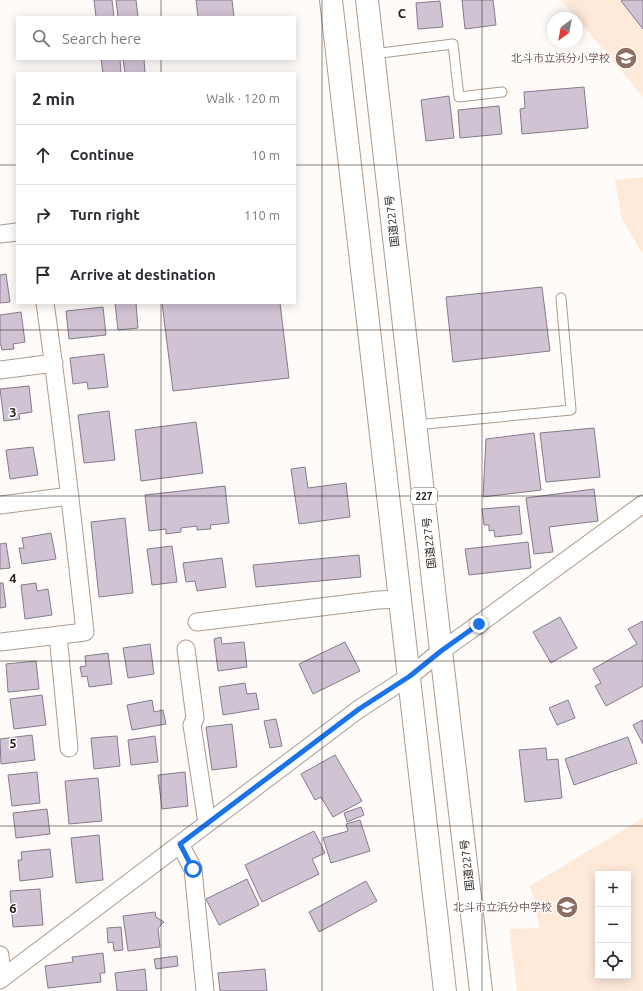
<!DOCTYPE html>
<meta charset="utf-8">
<style>
:root{--surface:#fff;--page:#f2f2f3;--text:#2b2b33;--muted:#7c7c81;--line:#e1e1e2}
body{margin:0;font-family:Ubuntu,"Noto Sans JP",sans-serif;background:var(--page);color:var(--text)}
.controls{position:absolute;right:12px;bottom:12px;display:grid;overflow:hidden;border-radius:0px;box-shadow:0 2px 10px #0003}
.controls button{width:36px;height:36px;display:grid;place-items:center;padding:0;border:0;border-bottom:1px solid var(--line);background:var(--surface);color:var(--text);font:20px sans-serif}
.compass{position:absolute;left:547px;top:12px;width:36px;height:36px;border-radius:50%;background:var(--surface);box-shadow:0 2px 10px #0003;rotate:212deg}
.stop{position:absolute;width:12px;height:12px;margin:-9px;border:3px solid #1a73e8;border-radius:50%;background:#fff}
.stop.end{background:#1a73e8;border-color:#fff;box-shadow:0 1px 4px #0008}
.list{margin:0;padding:0;list-style:none}
h2{display:flex;justify-content:space-between;align-items:center;height:52px;margin:0;padding:0 16px;font-size:17px}
h2 small{font-size:13px;font-weight:400;color:var(--muted)}
.list li{display:grid;grid-template-columns:26px 1fr auto;gap:12px;align-items:center;box-sizing:border-box;height:60px;padding:0 16px;border-top:1px solid var(--line)}
.list b{display:block;font-size:15px;white-space:nowrap}
.list em{font-size:13px;font-style:normal;color:var(--muted)}
.icon{flex:none;width:22px;height:22px;fill:none;stroke:currentColor;stroke-width:2;stroke-linecap:round;stroke-linejoin:round}
.map{position:relative;flex:none;width:643px;height:991px;overflow:hidden}
.search{position:absolute;background:var(--surface);box-shadow:0 2px 10px #0003;left:16px;top:16px;width:280px;height:44px;display:flex;align-items:center;gap:10px;box-sizing:border-box;padding:0 14px;border-radius:0px;color:var(--muted);font-size:15px}
.panel{position:absolute;background:var(--surface);box-shadow:0 2px 10px #0003;left:16px;top:72px;width:280px;height:232px;border-radius:0px}
.map>svg:first-child{display:block}
</style>
<div class="map">
<svg width="643" height="991" viewBox="0 0 643 991">
<rect width="100%" height="100%" fill="#fefbf8"/>
<!-- built -->
<path fill="#ffeada" fill-rule="evenodd" d="M561 0H643V97L577 18Z
M643 177V254L622 219 615 180Z
M643 818V991H517L509 929 540 928 530 886ZM598 874H628V976H598Z"/>
<!-- building -->
<path fill="#d0c3d4" stroke="#877a8b" d="M94 0H112L114 17H96Z
M116 0H136L138 17H118Z
M196 0H232L234 17H198Z
M462 0H493L496 25 465 29Z
M623 0H643V29L621 1Z
M440 1 443 27 418 29 416 3Z
M101 59H120L121 73H103Z
M123 59H144L145 73H125Z
M584 87 588 128 522 134 520 109 525 108 524 92Z
M449 96 454 138 426 141 421 100Z
M499 106 502 134 460 138 458 110Z
M6 274 10 302 0 303V275Z
M542 287 550 351 453 362 446 297Z
M115 303H136L138 328 118 330Z
M162 303H280L289 378 173 391Z
M103 307 106 335 69 339 66 311Z
M21 312 25 342 13 344 14 349 2 350 1 345H0V315Z
M104 354 108 387 88 389 87 382 73 384 70 358Z
M29 386 32 412 19 414 20 419 4 421 0 389Z
M109 411 115 460 84 463 78 415Z
M196 422 203 473 141 481 135 430Z
M594 428 600 477 546 482 540 433Z
M534 433 541 490 483 497 486 439Z
M33 447 38 475 10 479 6 450Z
M305 467 308 488 346 483 350 517 299 524 291 469Z
M225 486 229 523 210 525 211 529 197 530V526L181 528V532L166 534V529L149 531 145 495Z
M594 489 598 521 549 527 553 552 534 554 526 498Z
M519 506 522 534 495 537 494 530 489 531V525H484L482 509Z
M125 518 133 593 99 597 91 522Z
M51 533 56 559 22 564 19 548H24L22 538Z
M528 542 531 568 469 575 465 549Z
M6 543 10 568 0 569V544Z
M172 546 177 582 152 585 147 549Z
M359 555 361 577 256 587 253 565Z
M222 558 226 587 197 591 195 581 186 582 183 563Z
M0 583H3L6 607 0 608Z
M36 583 37 591 48 589 52 615 25 619 21 585Z
M560 617 577 648 551 663 533 632Z
M643 621V686L606 706 595 686 601 683 593 669 637 644 628 629Z
M221 637 222 644 244 642 247 667 218 671 214 639Z
M345 642 360 671 313 694 299 664Z
M150 644 154 674 128 678 123 648Z
M108 653 112 684 89 687 87 676 82 677 80 667 86 666 85 656Z
M36 661 39 689 8 692 6 664Z
M245 683 247 694 256 693 259 709 223 715 219 687Z
M42 695 46 725 14 729 10 699Z
M152 700 154 712 163 710 166 724 132 730 127 705Z
M568 700 575 718 557 725 549 708Z
M276 719 282 746 270 748 264 721Z
M643 720V744L633 725Z
M232 724 237 767 212 770 206 727Z
M32 735 35 760 1 764 0 739Z
M117 736 120 766 94 769 91 738Z
M155 736 158 762 131 765 128 740Z
M628 737 637 763 574 785 565 759Z
M546 748 547 760 558 759 562 798 525 802 519 750Z
M335 755 362 801 333 817 321 797 315 800 301 774Z
M37 772 40 803 12 806 8 775Z
M185 772 188 806 162 809 158 775Z
M98 778 102 821 69 824 65 781Z
M361 807 364 815 347 822 344 813Z
M47 809 50 834 16 838 13 813Z
M360 820 370 851 331 863 323 838 348 831 346 824Z
M314 831 325 853 312 859 319 874 262 902 245 865Z
M99 835 103 880 76 883 71 838Z
M50 849 53 877 20 881 18 860H22L21 852Z
M247 879 259 905 219 925 206 899Z
M366 881 377 901 319 932 309 912Z
M40 889 43 925 13 927 10 891Z
M155 912 156 917 164 922 158 928 160 947 128 951 123 916Z
M121 927 123 950 114 951 113 942 108 943 107 928Z
M103 953 105 973H100L101 982 48 988 45 966 73 962 72 957Z
M177 956 178 966 156 969 154 959Z
M145 969 147 991H117L115 973Z
M265 969 267 991H220L218 973Z"/>
<g fill="none" stroke-linecap="round" stroke-linejoin="round">
<!-- service casing -->
<g stroke="#ad9b8e" stroke-width="11">
<path id="service" d="M373 54 453 44 459 97 502 92
M416 425 571 410 561 298"/>
</g>
<!-- minor casing -->
<g stroke="#ad9b8e" stroke-width="19">
<path id="minor" d="M0 234 17 232
M0 370 54 363
M0 505 70 496
M197 622 378 600 400 599
M58 635 69 748
M0 642 85 632C73 522 61 412 45 303
M186 649 195 718 192 725 207 823
M180 844 193 869 205 991
M0 955 2 978
M0 980 359 709 410 676 441 651 479 624 643 504"/>
</g>
<!-- trunk casing -->
<g stroke="#ad9b8e" stroke-width="24">
<path id="trunk" d="M331 0 445 991
M367 0 441 651 481 991"/>
</g>
<!-- service -->
<use href="#service" stroke="#fff" stroke-width="9"/>
<!-- minor -->
<use href="#minor" stroke="#fff" stroke-width="17"/>
<!-- trunk -->
<use href="#trunk" stroke="#fff" stroke-width="22"/>
</g>
<g fill="none" stroke-linecap="round" stroke-linejoin="round">
<!-- route -->
<path stroke="#1a73e8" stroke-width="5" d="M193 869 180 844 359 709 410 676 441 651 479 624"/>
</g>
<!-- grid -->
<path fill="none" stroke="#27201b" stroke-width="1" stroke-opacity="0.55" d="M161 0V17M322 0V991M482 0V991M161 59V73M0 165H17M295 165H643M161 303V991M0 330H643M0 496H643M0 661H643M0 826H643"/>
<!-- icons -->
<defs>
<g id="school-disc" transform="scale(1.15)"><circle r="9.5" fill="#8d6e63" stroke="#fff"/><path d="M0-5L7-2L0 1L-7-2ZM-4 1L0 2.5L4 1V4Q0 6-4 4Z" fill="#fff"/></g>
</defs>
<g fill-rule="evenodd">
<use href="#school-disc" x="626" y="58"/>
<use href="#school-disc" x="567" y="907"/>
</g>
<g text-anchor="middle" stroke-width="3" stroke-linejoin="round" paint-order="stroke">
<!-- shield labels -->
<rect fill="#fff" stroke="#68635f" stroke-width="1" x="411" y="488" width="26" height="16" rx="3"/>
<g font-size="10" font-weight="bold" fill="#27201b">
<text x="424" y="500">227</text>
</g>
<!-- education labels -->
<g font-size="11" fill="#785e54" stroke="#fff" text-anchor="end">
<text x="610" y="62">北斗市立浜分小学校</text>
<text x="552" y="911">北斗市立浜分中学校</text>
</g>
<!-- street labels -->
<g font-size="11" fill="#27201b" stroke="#fff">
<text transform="translate(392 221) rotate(-97)" y="4">国道227号</text>
<text transform="translate(429 543) rotate(-96)" y="4">国道227号</text>
<text transform="translate(467 865) rotate(-97)" y="4">国道227号</text>
</g>
</g>
<g font-size="13" text-anchor="middle" font-weight="bold" fill="#27201b" stroke="#fff" stroke-width="3" stroke-linejoin="round" paint-order="stroke">
<text x="402" y="18">C</text>
<text x="13" y="417">3</text>
<text x="13" y="583">4</text>
<text x="13" y="748">5</text>
<text x="13" y="913">6</text>
</g>
</svg>
<div class="controls">
<button>+</button>
<button>−</button>
<button><svg class="icon" aria-label="locate" viewBox="0 0 24 24"><circle cx="12" cy="12" r="6"/><path d="M12 2v4M12 18v4M2 12h4M18 12h4"/></svg></button>
</div>
<svg class="compass" viewBox="-18 -18 36 36"><path d="M0-13l5 13h-10z" fill="#e53935"/><path d="M0 13l5-13h-10z" fill="#7c7c81"/></svg>
<div class="stop" style="left:193px;top:869px"></div>
<div class="stop end" style="left:479px;top:624px"></div>
<div class="search"><svg class="icon" aria-label="search" viewBox="0 0 24 24"><circle cx="10" cy="10" r="6"/><path d="M15 15l6 6"/></svg>Search here</div>
<section class="panel">
<h2>2 min<small>Walk · 120 m</small></h2>
<ul class="list">
<li><svg class="icon" aria-label="ahead" viewBox="0 0 24 24"><path d="M12 20V5M6 11l6-6 6 6"/></svg><div><b>Continue</b></div><em>10 m</em></li>
<li><svg class="icon" aria-label="right" viewBox="0 0 24 24"><path d="M7 20v-9h11M14 6l5 5-5 5"/></svg><div><b>Turn right</b></div><em>110 m</em></li>
<li><svg class="icon" aria-label="arrive" viewBox="0 0 24 24"><path d="M6 21V4h12l-3 4 3 4H6"/></svg><div><b>Arrive at destination</b></div></li>
</ul>
</section>
</div>
